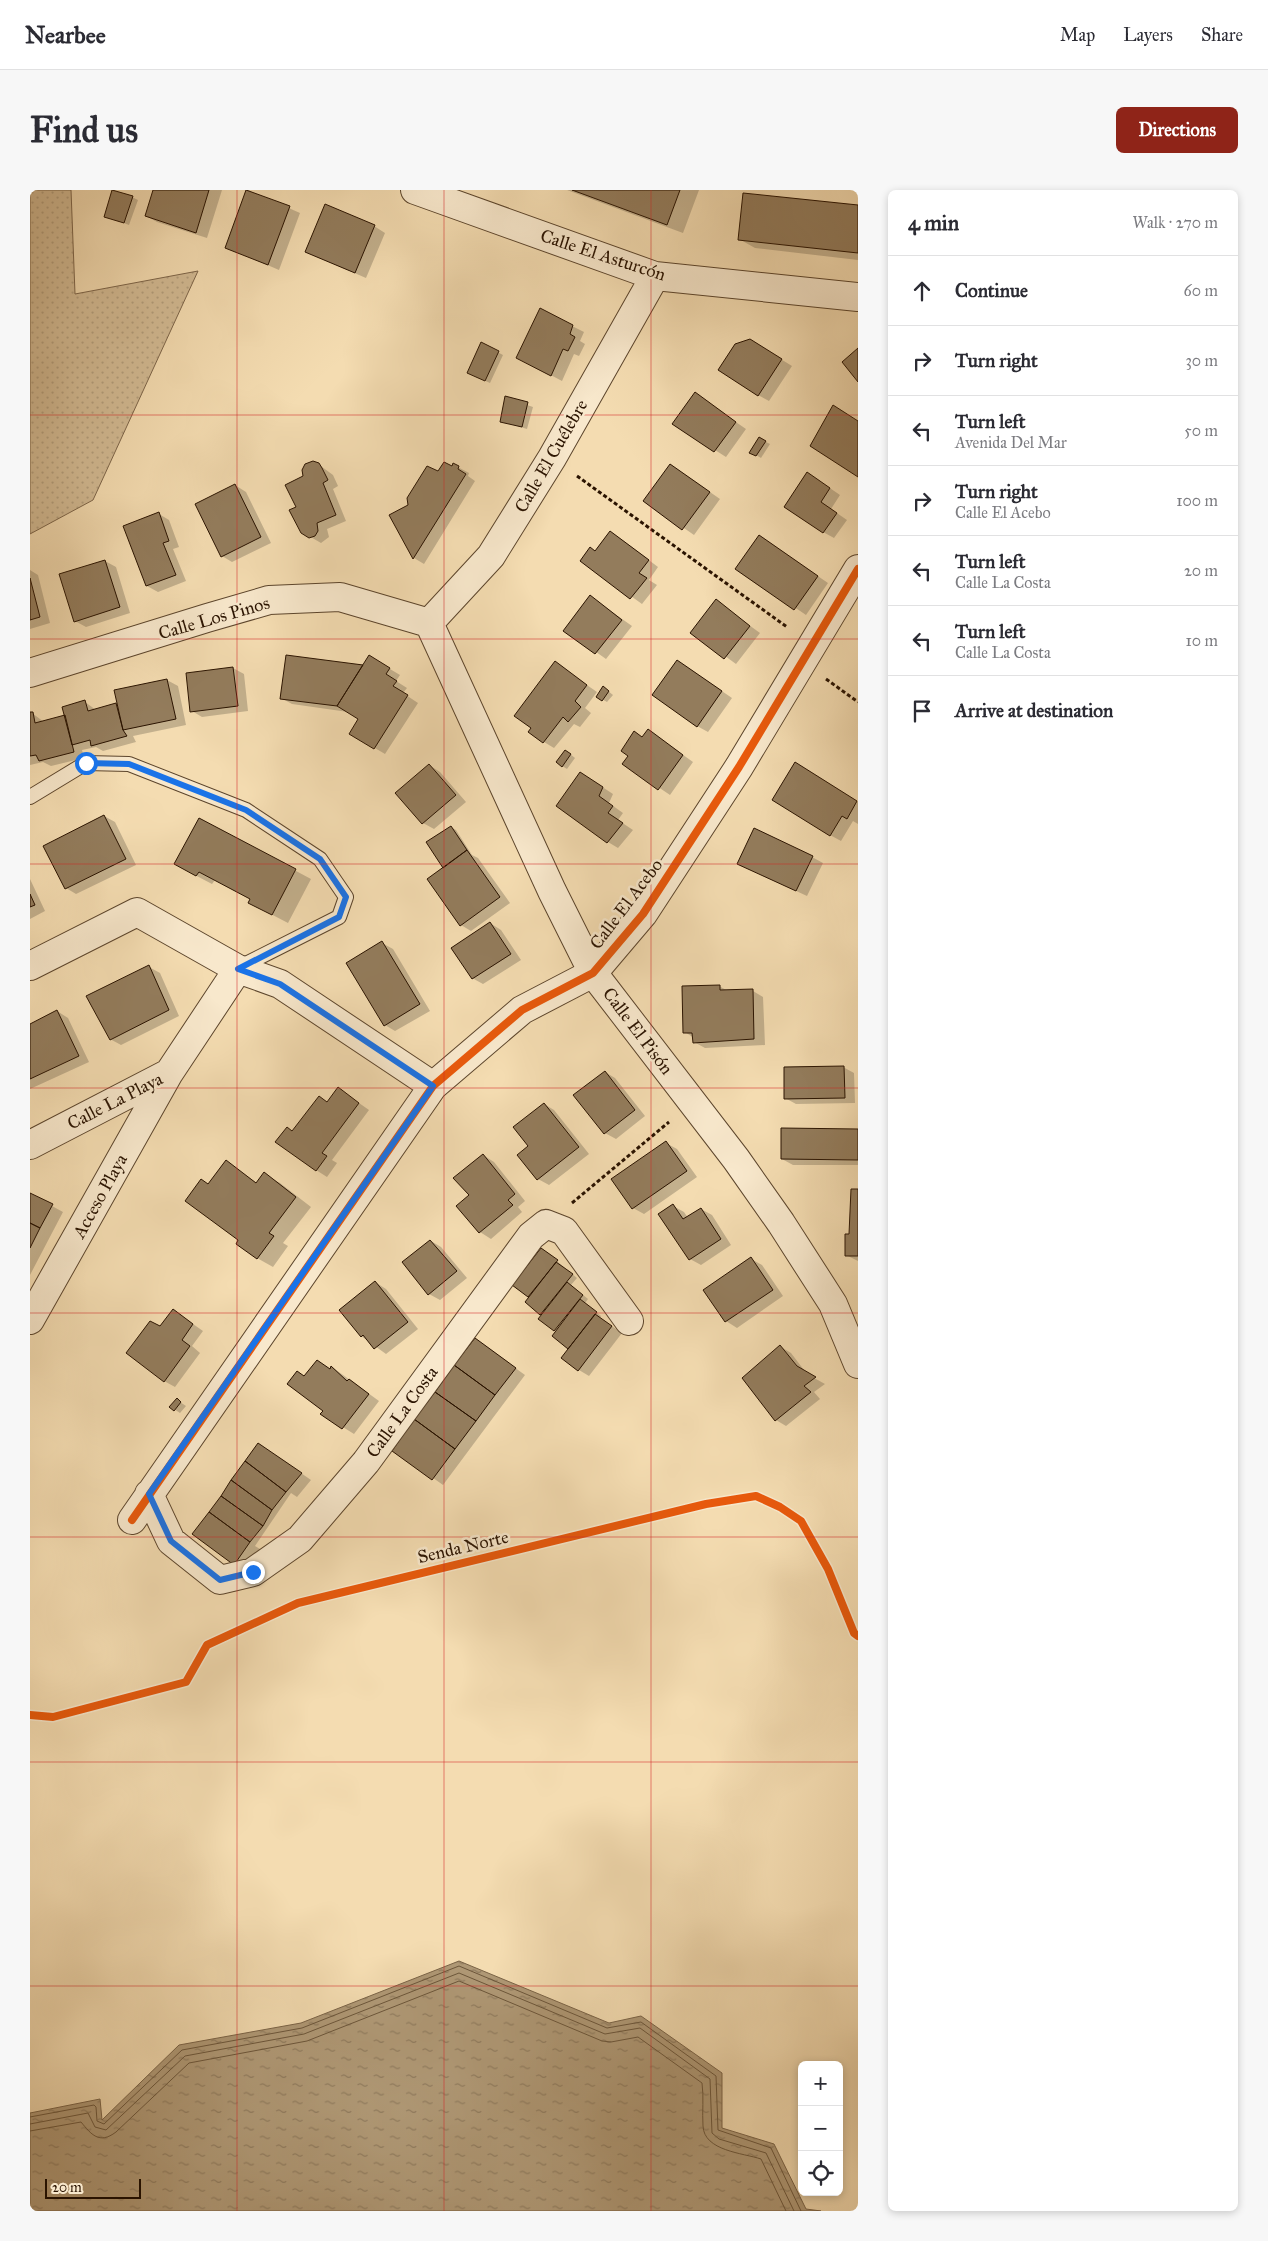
<!DOCTYPE html>
<meta charset="utf-8">
<style>
:root{--surface:#fff;--page:#f7f7f7;--text:#2b2b33;--muted:#7c7c81;--line:#e1e1e2;--accent:#8f2418}
body{margin:0;font-family:"IM FELL Great Primer",serif;background:var(--page);color:var(--text)}
.controls{position:absolute;right:15px;bottom:15px;display:grid;overflow:hidden;border-radius:8px;box-shadow:0 2px 8px #0003}
.controls button{width:45px;height:45px;display:grid;place-items:center;padding:0;border:0;border-bottom:1px solid var(--line);background:var(--surface);color:var(--text);font:25px sans-serif}
.scale{position:absolute;left:15px;bottom:12px;width:96px;box-sizing:border-box;padding-left:5px;border:2px solid #2a1300;border-top:0;font-size:14px;line-height:18px;white-space:nowrap;color:#2a1300;-webkit-text-stroke:4px #f8e8cc;paint-order:stroke}
.stop{position:absolute;width:15px;height:15px;margin:-11px;border:4px solid #1a73e8;border-radius:50%;background:#fff}
.stop.end{background:#1a73e8;border-color:#fff;box-shadow:0 1px 5px #0008}
.list{margin:0;padding:0;list-style:none}
h2{display:flex;justify-content:space-between;align-items:center;height:65px;margin:0;padding:0 20px;font-size:21px}
h2 small{font-size:16px;font-weight:400;color:var(--muted)}
.list li{display:grid;grid-template-columns:32px 1fr auto;gap:15px;align-items:center;box-sizing:border-box;height:70px;padding:0 20px;border-top:1px solid var(--line)}
.list b{display:block;font-size:19px;white-space:nowrap}
.list p{margin:0;font-size:16px;white-space:nowrap;color:var(--muted)}
.list em{font-size:16px;font-style:normal;color:var(--muted)}
.icon{flex:none;width:28px;height:28px;fill:none;stroke:currentColor;stroke-width:2;stroke-linecap:round;stroke-linejoin:round}
.map{position:relative;flex:none;width:828px;height:2021px;overflow:hidden;border-radius:8px}
header{display:flex;align-items:center;gap:30px;box-sizing:border-box;height:70px;padding:0 25px;background:var(--surface);border-bottom:1px solid var(--line)}
header strong{font-size:24px}
nav{display:flex;gap:28px;margin-inline-start:auto;font-size:18px}
.intro{display:flex;align-items:center;justify-content:space-between;box-sizing:border-box;height:120px;padding:0 30px}
h1{margin:0;font-size:35px}
.button{padding:12px 22px;border-radius:8px;background:var(--accent);color:#fff;font-size:18px;font-weight:700}
main{display:flex;gap:30px;padding:0 30px}
aside{flex:1;background:var(--surface);border-radius:8px;box-shadow:0 2px 8px #0003}
.map>svg:first-child{display:block}
</style>
<header>
<strong>Nearbee</strong>
<nav><a>Map</a><a>Layers</a><a>Share</a></nav>
</header>
<div class="intro"><h1>Find us</h1><a class="button">Directions</a></div>
<main>
<div class="map">
<svg width="828" height="2021" viewBox="0 0 828 2021">
<defs>
<pattern id="grass-dots" width="8" height="8" patternUnits="userSpaceOnUse" patternTransform="scale(1.25)"><rect width="8" height="8" fill="#d2ba93"/><path d="M2 2h.1M6 6h.1" fill="none" stroke="#b49f7d" stroke-width="1.8" stroke-linecap="round"/></pattern>
<pattern id="water-ripples" width="26" height="14" patternUnits="userSpaceOnUse" patternTransform="scale(1.25)"><rect width="26" height="14" fill="#af9875"/><path d="M2 4q2-2 4 0t4 0M15 11q2-2 4 0t4 0" fill="none" stroke="#8f7b5e"/></pattern>
</defs>
<rect width="100%" height="100%" fill="#f4dcb1"/>
<filter id="stains"><feTurbulence type="fractalNoise" baseFrequency=".004" numOctaves="4"/><feColorMatrix values="0 0 0 0 .2 0 0 0 0 .09 0 0 0 0 .02 0 0 0 .5 -.17"/></filter>
<radialGradient id="worn" r=".72"><stop offset=".6" stop-color="#630" stop-opacity="0"/><stop offset="1" stop-color="#630" stop-opacity=".3"/></radialGradient>
<!-- grass -->
<path fill="url(#grass-dots)" stroke="#7e664a" d="M0 0H41L45 104 168 81 63 310 0 344Z"/>
<!-- water -->
<path fill="url(#water-ripples)" stroke="#7a6346" d="M429 1771 579 1833 611 1826 692 1883V1938L744 1954 776 2019 791 2021H0V1923L70 1909 72 1930 149 1855 271 1833Z"/>
<!-- shadow -->
<path fill="#0003" d="M124 0H192L177 48 127 32 116 26Z
M218 0 270 23 249 80 196 57Z
M537 0H669L653 43Z
M102 7 108 10 99 35 75 26Z
M828 17V70L725 58 709 49Z
M344 36 355 43 336 88 276 62Z
M510 120 554 142 550 151 555 154 549 166 544 164 532 191 498 173Z
M452 154 473 165 460 193 444 186Z
M731 157 762 176 739 211 728 205Z
M665 204 716 239 696 267 644 234Z
M476 208 503 217 497 239 471 231Z
M730 249 740 254 731 268 721 262Z
M288 274 303 285 308 296 303 299 316 331 297 339 299 347 291 353 272 342 267 318 275 286Z
M424 275 439 283 438 286 445 291 394 374 384 368 379 316 408 283 422 278Z
M641 275 690 309 664 345 615 311Z
M788 290 810 305 801 319 817 330 804 348 793 342Z
M205 295 216 302 241 353 202 372 192 366Z
M129 324 139 330 149 357 143 359 156 391 128 402 117 396 95 337Z
M729 346 798 393 776 425 707 378Z
M591 349 628 377 619 390 627 395 612 414 552 371Z
M75 371 86 377 100 423 56 437 45 431Z
M0 380 8 385 20 433 0 439Z
M561 407 602 436 576 469 535 440Z
M686 411 730 443 706 474 662 442Z
M340 467 370 485 366 491 377 498 373 503 388 513 355 564 321 544 330 529 318 522 262 514 251 508 333 477Z
M525 473 567 502 555 518 561 523 550 537 544 534 524 558 514 552Z
M203 478 214 484 218 521 172 527 162 521Z
M658 478 702 508 678 542 667 536Z
M137 490 148 496 156 535 103 546 106 552 73 561 66 557 52 560 54 568 21 576 13 572 0 575V524L2 523 14 532 36 526 55 512 66 520 87 514 86 501Z
M578 501 583 505 577 512 568 507Z
M618 540 663 572 640 605 594 574Z
M540 564 545 568 537 579 532 576Z
M399 575 410 582 436 612 404 639 393 633Z
M776 579 828 612V634L823 631 811 651 800 645Z
M551 583 583 604 579 613 593 623 588 630 603 640 588 658 578 652Z
M74 626 85 632 106 675 46 704 36 698Z
M169 629 281 689 258 733 235 721 221 709 185 690 182 694 161 683Z
M421 637 426 640 442 665 448 668 480 713 441 741 431 735 414 678Z
M782 667 793 673 777 706 708 674Z
M0 689 15 721 0 729Z
M460 733 471 740 491 770 453 794 442 788Z
M352 753 363 759 400 821 365 841 355 835Z
M119 777 130 783 149 826 91 855 80 849Z
M689 796 698 801H723L733 807 735 855 675 858 664 852V848L655 842Z
M27 821 38 828 59 872 0 899V835Z
M813 877 824 883 825 913 766 914 755 908Z
M575 882 585 888 615 926 586 949 575 943 545 905Z
M309 899 339 920 302 970 307 973 297 987 286 980 263 942 298 913Z
M514 914 524 920 559 964 519 995 508 989 500 957Z
M828 940V975H763L752 969Z
M636 953 647 959 667 987 614 1024 603 1018Z
M453 965 464 972 495 1011 488 1017 492 1022 461 1049 450 1042 428 1016 441 1006Z
M196 972 227 993 234 984 250 993 281 1017 253 1053 258 1056 243 1077 227 1068 210 1050 179 995Z
M828 1000V1071L816 1065Z
M0 1004 33 1022 0 1085Z
M643 1016 654 1022 658 1028 671 1019 682 1025 701 1055 671 1075 660 1069Z
M401 1051 411 1057 437 1088 410 1110 399 1104 373 1072Z
M516 1062 547 1088 541 1095 558 1109 555 1113 571 1126 570 1128 592 1143 559 1186 549 1180 540 1159 526 1141 510 1129 512 1124 496 1112 499 1107 484 1094Z
M721 1069 732 1075 753 1106 707 1138 696 1131Z
M345 1092 356 1099 388 1139 356 1164 331 1146Z
M143 1120 173 1141 162 1156 170 1163 145 1197 134 1191 131 1137Z
M445 1149 495 1185 413 1295 364 1260Z
M751 1157 761 1163 777 1184 795 1194 784 1202 790 1209 756 1236 746 1230Z
M302 1177 349 1211 324 1244 292 1224 294 1221 275 1187 301 1180Z
M147 1210 156 1216 150 1223 141 1217Z
M239 1261 281 1290 267 1307 261 1303 225 1356 230 1359 216 1380 205 1374Z"/>
<g fill="none" stroke-linecap="round" stroke-linejoin="round">
<!-- shore -->
<path stroke="#6c563a" stroke-width="1" d="M0 1927 64 1915 66 1917 67 1931 74 1934 152 1860 272 1838 429 1776 577 1838 611 1832 686 1886 688 1940 741 1958 771 2021
M0 1934 58 1923 65 1937 76 1940 155 1866 274 1844 429 1783 575 1844 610 1838 680 1889 682 1943 689 1949 736 1963 764 2021
M0 1941 51 1932C61 1944 69 1955 86 1942L159 1873 277 1851 429 1791 572 1851 581 1852 608 1847 672 1893C674 1907 672 1922 673 1936 674 1961 713 1963 731 1969L756 2021"/>
</g>
<!-- building -->
<path fill="#937c5c" stroke="#2a1300" d="M82 0 103 6 94 33 74 27Z
M123 0H179L166 43 115 26Z
M216 0 260 16 238 75 195 58Z
M542 0H650L637 35Z
M713 3 828 15V63L708 50Z
M295 14 345 35 325 83 275 62Z
M510 118 543 135 540 144 545 147 538 161 533 159 521 186 486 168Z
M720 149 752 169 728 206 688 180 705 154Z
M451 152 469 161 455 191 437 183Z
M828 158V192L812 172Z
M665 202 706 232 684 262 642 234Z
M475 206 498 212 492 237 470 232Z
M803 215 828 231V287L780 256Z
M729 247 736 251 726 266 719 263Z
M283 271 289 273 292 278 298 290 293 293 306 325 287 333 288 341 285 346 279 348 271 343 259 320 266 317 255 295 273 286 272 280 275 274Z
M414 272 422 276 423 273 429 276 428 279 436 284 383 369 359 325 378 315 377 308 397 276 408 281Z
M640 274 680 302 652 340 613 311Z
M777 282 800 298 791 312 807 323 793 343 754 317Z
M205 294 231 347 191 367 165 314Z
M129 322 139 351 133 353 146 385 116 396 93 336Z
M580 341 619 370 609 383 617 388 600 409 550 371 560 357 565 361Z
M729 345 788 386 764 420 705 379Z
M75 370 90 417 44 432 29 384Z
M0 388 10 427 0 430Z
M560 405 592 430 565 464 533 441Z
M686 409 720 436 694 469 660 443Z
M256 465 333 475 307 516 250 509Z
M339 465 360 478 356 484 367 491 363 496 378 505 344 559 319 544 328 529 307 516Z
M647 470 692 501 667 537 622 505Z
M525 471 557 495 545 511 551 517 538 532 533 527 513 553 498 542 501 538 484 526Z
M203 477 208 516 160 522 156 483Z
M137 489 146 529 93 540 84 500Z
M573 496 579 501 572 511 566 507Z
M55 510 58 521 86 513 93 540 97 546 61 556 60 550 42 555 32 517Z
M0 522H3L5 533 35 525 44 562 9 571 6 565 0 566Z
M618 539 653 565 628 600 592 574 598 566 591 561 604 541 612 547Z
M535 560 541 564 532 577 526 572Z
M765 572 827 611 817 629 812 626 800 646 742 610Z
M399 574 426 605 392 634 365 603Z
M550 582 573 597 569 606 583 616 578 623 593 633 577 653 526 616Z
M74 625 96 669 35 699 13 656Z
M169 628 266 679 242 725 218 713 220 709 169 682 166 686 144 674Z
M421 636 437 660 413 678 396 652Z
M724 638 783 666 766 701 707 674Z
M437 660 470 707 430 736 397 689Z
M0 704 5 715 0 717Z
M460 732 481 764 442 789 421 758Z
M352 751 390 814 354 836 316 773Z
M119 775 139 820 80 850 56 806Z
M690 795V800L723 799 724 849 663 853 662 843H653L652 796Z
M27 820 49 866 0 889V834Z
M814 876 815 908 754 909V877Z
M575 881 605 920 574 944 543 905Z
M308 897 329 913 292 963 297 966 286 981 245 952 257 937 262 941 289 906 297 912Z
M514 913 549 957 507 990 487 965 498 956 483 937Z
M751 938 828 939V970L751 969Z
M636 951 657 981 602 1019 581 989Z
M453 964 485 1004 478 1010 483 1015 449 1043 426 1016 439 1005 423 988Z
M196 970 226 993 234 982 266 1007 239 1043 244 1046 227 1069 206 1054 208 1050 155 1011 171 989 178 994Z
M821 999H828V1066H815V1044H819Z
M0 1003 23 1014 10 1038 0 1033Z
M643 1014 653 1029 671 1018 691 1049 659 1070 628 1024Z
M0 1033 10 1038 0 1058Z
M400 1050 427 1081 398 1105 372 1072Z
M511 1058 528 1070 498 1107 482 1095Z
M721 1067 743 1100 695 1132 673 1100Z
M526 1072 543 1084 510 1125 495 1112Z
M345 1091 378 1132 344 1159 333 1145 331 1147 309 1120Z
M537 1092 553 1105 524 1141 508 1129Z
M550 1109 567 1122 538 1159 522 1146Z
M143 1119 163 1134 152 1150 160 1156 134 1192 96 1163 120 1131 130 1136Z
M565 1124 582 1136 548 1181 531 1168Z
M445 1148 486 1178 465 1205 424 1175Z
M750 1155 767 1176 786 1187 774 1196 781 1202 745 1231 712 1188Z
M287 1170 300 1179 301 1176 317 1191 319 1189 339 1204 312 1239 290 1224 293 1221 257 1194 267 1181 274 1186Z
M424 1175 465 1205 446 1231 405 1202Z
M405 1202 446 1231 425 1259 384 1229Z
M147 1208 151 1212 144 1221 139 1217Z
M384 1229 425 1259 402 1290 362 1261Z
M228 1253 272 1283 256 1302 215 1271Z
M215 1271 256 1302 242 1320 201 1290Z
M201 1290 242 1320 233 1336 191 1306Z
M191 1306 233 1336 220 1352 179 1322Z
M179 1322 220 1352 204 1375 162 1344Z"/>
<g fill="none" stroke-linecap="round" stroke-linejoin="round">
<!-- lane casing -->
<g stroke="#5c452c" stroke-width="16">
<path id="lane" d="M0 607 56 573 99 574 216 620 290 669 316 707 309 727 208 778"/>
</g>
<!-- street casing -->
<g stroke="#5c452c" stroke-width="30">
<path id="street" d="M385 0 625 86 828 107
M399 433 522 701 563 783 706 969 751 1033 803 1114 828 1174
M399 433 461 366 522 268 625 86
M0 483 177 428 239 410 310 407 399 433
M0 776 107 722 208 779 250 794 403 896
M0 955 139 883 208 779
M0 1130 139 883
M119 1304 141 1351 190 1390 223 1382 270 1349 336 1272 501 1046 516 1034 534 1041 599 1131
M102 1330 403 896 492 820 563 783 613 724 709 577 828 379"/>
</g>
<!-- path -->
<path stroke="#2a1300" stroke-width="3" stroke-dasharray="4 2.5" stroke-linecap="butt" d="M547 286 757 437
M796 489 828 512
M542 1013 639 932"/>
<!-- lane -->
<use href="#lane" stroke="#f8e8cc" stroke-width="14"/>
<!-- street -->
<use href="#street" stroke="#f8e8cc" stroke-width="28"/>
<!-- cycleway casing -->
<g stroke="#f8e8cc" stroke-width="11">
<path id="cycleway" d="M102 1330 403 896 492 820 563 783 613 724 709 577 828 379
M0 1525 23 1527 156 1492 177 1455 268 1413 676 1314 726 1306 750 1317 771 1331 798 1379 824 1443 828 1446"/>
</g>
<!-- cycleway -->
<use href="#cycleway" stroke="#e8590c" stroke-width="8"/>
</g>
<g fill="none" stroke-linecap="round" stroke-linejoin="round">
<!-- route -->
<path stroke="#1a73e8" stroke-width="6" d="M56 573 99 574 216 620 290 669 316 707 309 727 208 779 250 794 403 896 119 1304 141 1351 190 1390 223 1382"/>
</g>
<!-- grid -->
<path fill="none" stroke="#d62828" stroke-width="1" stroke-opacity="0.55" d="M207 0V2021M414 0V2021M621 0V2021M0 225H828M0 449H828M0 674H828M0 898H828M0 1123H828M0 1347H828M0 1572H828M0 1796H828"/>
<g text-anchor="middle" stroke-width="5" stroke-linejoin="round" paint-order="stroke">
<!-- street labels -->
<g font-size="18" fill="#2a1300" stroke="#f8e8cc">
<text transform="translate(573 65) rotate(18)" y="6">Calle El Asturcón</text>
<text transform="translate(521 266) rotate(-60)" y="6">Calle El Cuélebre</text>
<text transform="translate(184 428) rotate(-16)" y="6">Calle Los Pinos</text>
<text transform="translate(596 714) rotate(-53)" y="6">Calle El Acebo</text>
<text transform="translate(608 841) rotate(53)" y="6">Calle El Pisón</text>
<text transform="translate(85 911) rotate(-27)" y="6">Calle La Playa</text>
<text transform="translate(70 1006) rotate(-61)" y="6">Acceso Playa</text>
<text transform="translate(372 1222) rotate(-54)" y="6">Calle La Costa</text>
<text transform="translate(433 1357) rotate(-13)" y="6">Senda Norte</text>
</g>
</g>
<rect width="100%" height="100%" filter="url(#stains)"/>
<rect width="100%" height="100%" fill="url(#worn)"/>
</svg>
<div class="controls">
<button>+</button>
<button>−</button>
<button><svg class="icon" aria-label="locate" viewBox="0 0 24 24"><circle cx="12" cy="12" r="6"/><path d="M12 2v4M12 18v4M2 12h4M18 12h4"/></svg></button>
</div>
<div class="scale">20 m</div>
<div class="stop" style="left:56px;top:573px"></div>
<div class="stop end" style="left:223px;top:1382px"></div>
</div>
<aside>
<h2>4 min<small>Walk · 270 m</small></h2>
<ul class="list">
<li><svg class="icon" aria-label="ahead" viewBox="0 0 24 24"><path d="M12 20V5M6 11l6-6 6 6"/></svg><div><b>Continue</b></div><em>60 m</em></li>
<li><svg class="icon" aria-label="right" viewBox="0 0 24 24"><path d="M7 20v-9h11M14 6l5 5-5 5"/></svg><div><b>Turn right</b></div><em>30 m</em></li>
<li><svg class="icon" aria-label="left" viewBox="0 0 24 24"><path d="M17 20v-9H6M10 6l-5 5 5 5"/></svg><div><b>Turn left</b><p>Avenida Del Mar</p></div><em>50 m</em></li>
<li><svg class="icon" aria-label="right" viewBox="0 0 24 24"><path d="M7 20v-9h11M14 6l5 5-5 5"/></svg><div><b>Turn right</b><p>Calle El Acebo</p></div><em>100 m</em></li>
<li><svg class="icon" aria-label="left" viewBox="0 0 24 24"><path d="M17 20v-9H6M10 6l-5 5 5 5"/></svg><div><b>Turn left</b><p>Calle La Costa</p></div><em>20 m</em></li>
<li><svg class="icon" aria-label="left" viewBox="0 0 24 24"><path d="M17 20v-9H6M10 6l-5 5 5 5"/></svg><div><b>Turn left</b><p>Calle La Costa</p></div><em>10 m</em></li>
<li><svg class="icon" aria-label="arrive" viewBox="0 0 24 24"><path d="M6 21V4h12l-3 4 3 4H6"/></svg><div><b>Arrive at destination</b></div></li>
</ul>
</aside>
</main>
